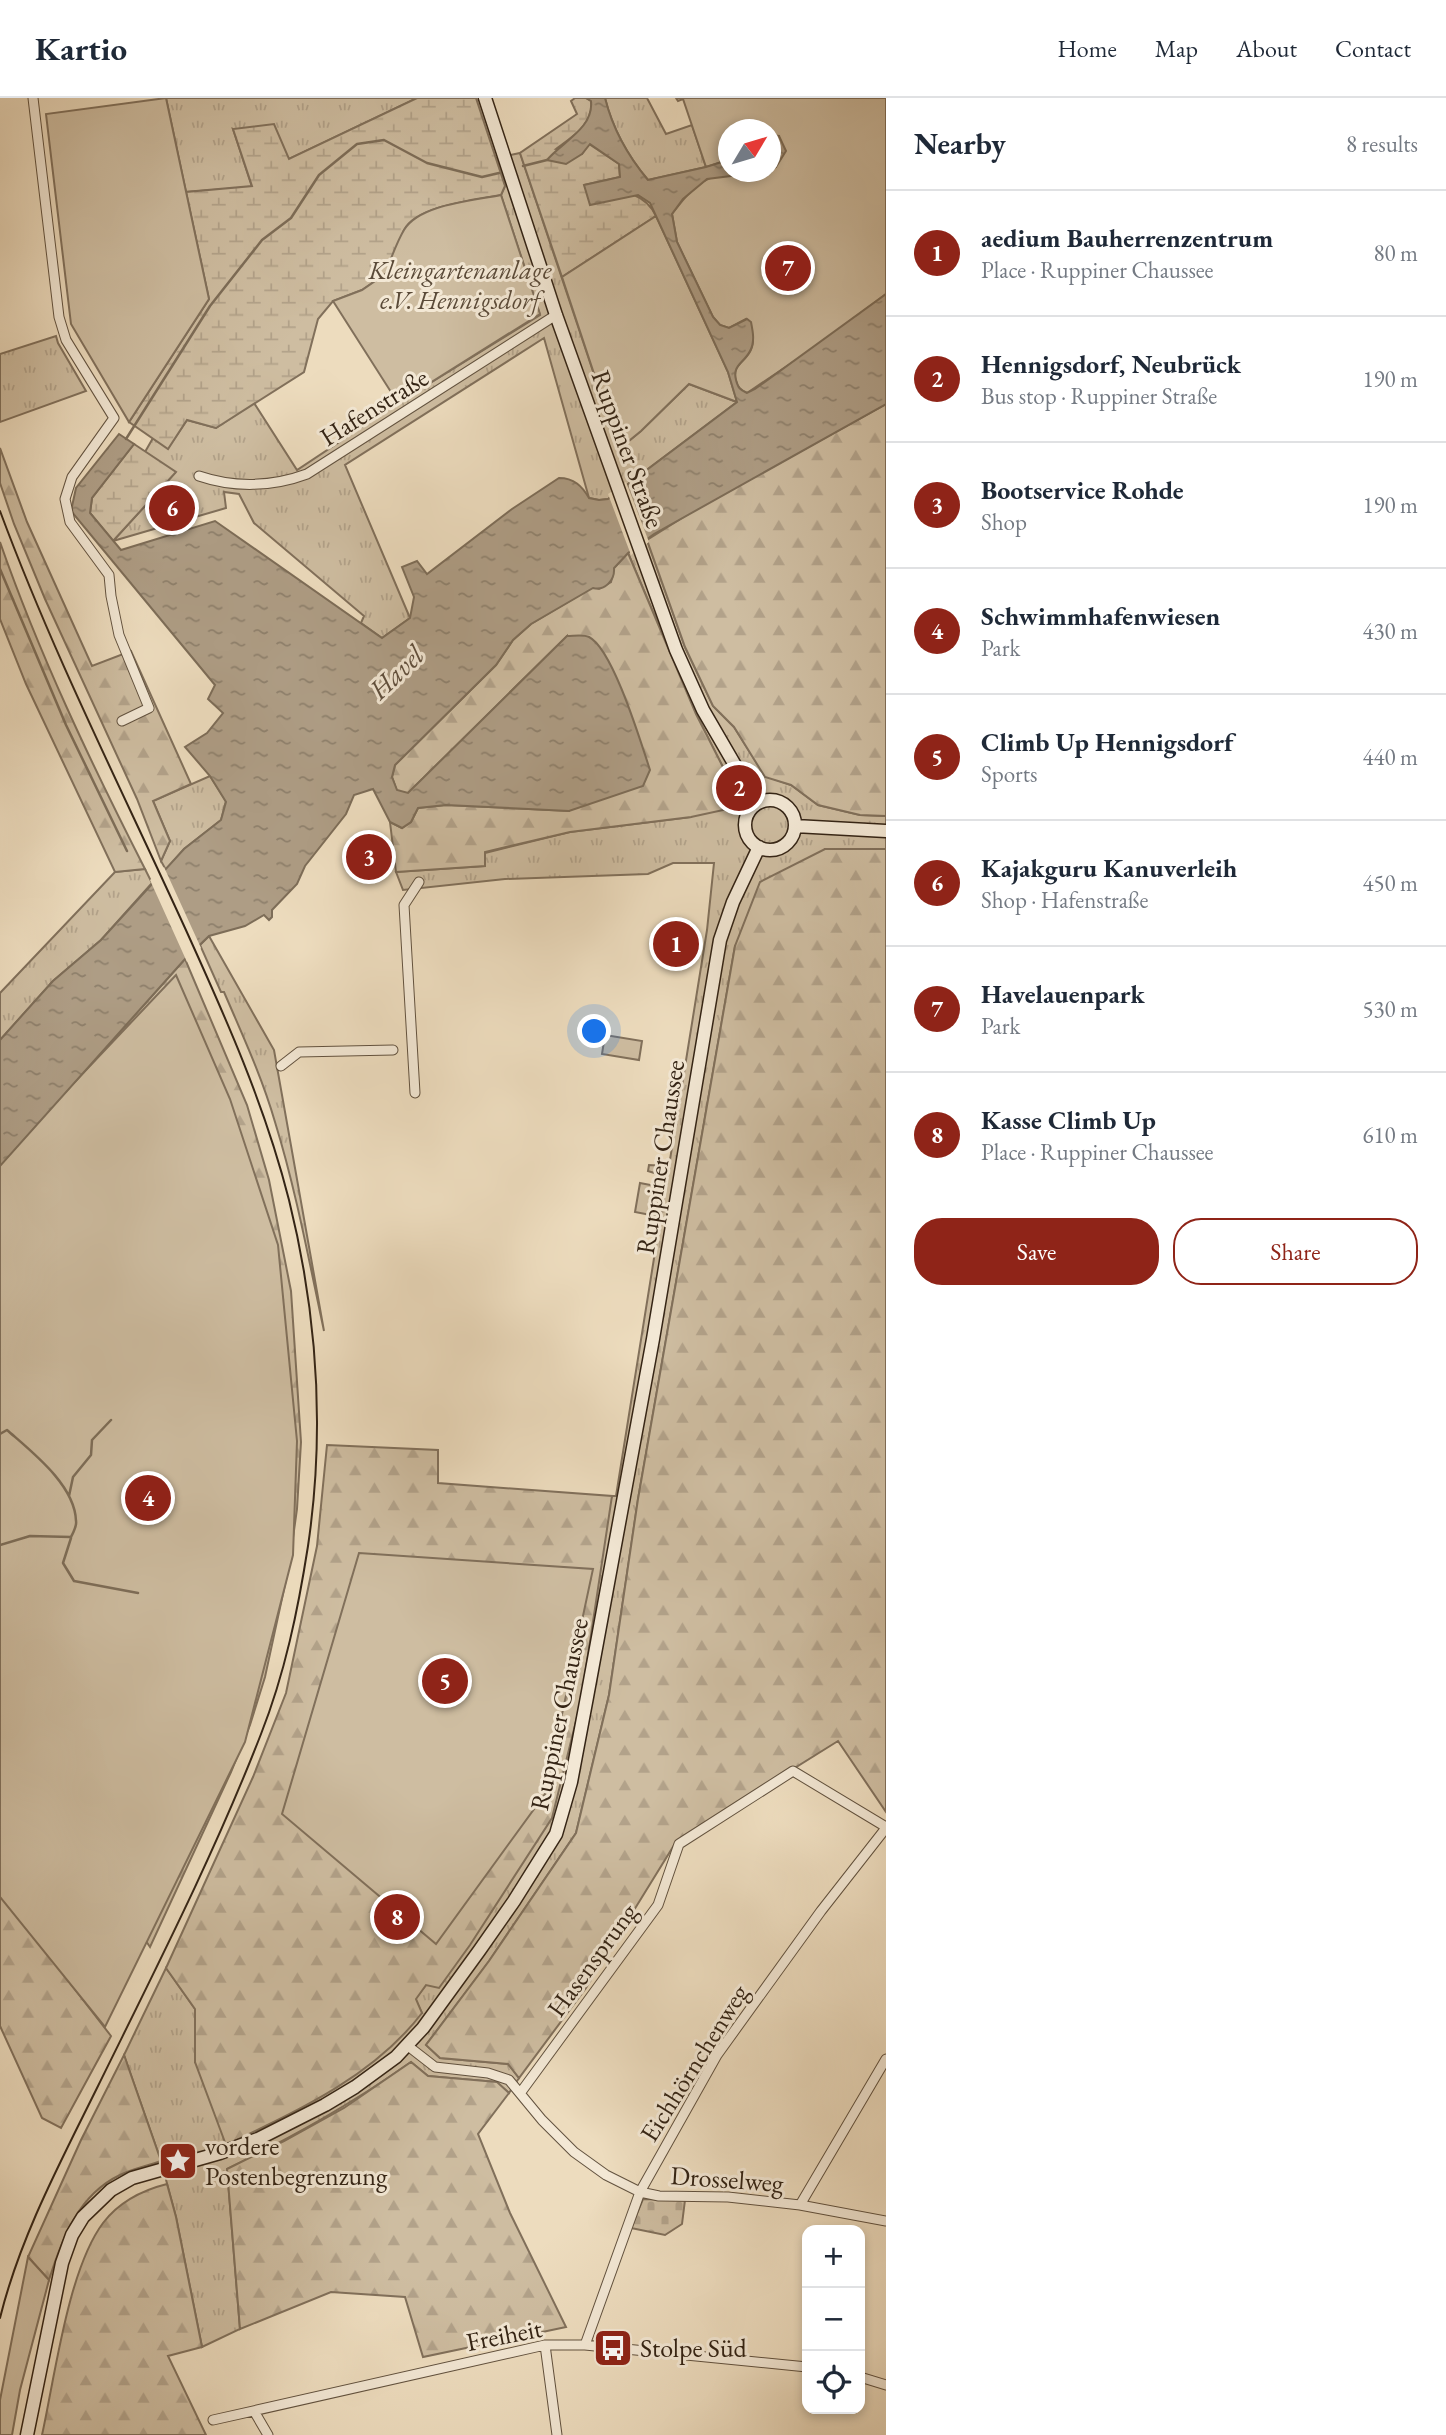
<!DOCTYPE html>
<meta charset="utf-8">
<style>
:root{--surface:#fff;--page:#f2f2f3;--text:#1f2937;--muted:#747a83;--line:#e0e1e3;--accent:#8f2418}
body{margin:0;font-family:"EB Garamond",serif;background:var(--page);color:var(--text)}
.controls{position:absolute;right:21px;bottom:21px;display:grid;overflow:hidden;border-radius:14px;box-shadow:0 4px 10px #0003}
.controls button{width:63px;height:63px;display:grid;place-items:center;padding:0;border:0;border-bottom:2px solid var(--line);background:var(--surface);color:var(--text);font:35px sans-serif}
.compass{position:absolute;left:718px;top:21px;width:63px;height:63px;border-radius:50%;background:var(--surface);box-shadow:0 4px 10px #0003;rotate:52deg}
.you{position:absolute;left:595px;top:934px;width:24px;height:24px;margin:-18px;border:5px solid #fff;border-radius:50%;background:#1a73e8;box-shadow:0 0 0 10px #1a73e833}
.badge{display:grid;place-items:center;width:46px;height:46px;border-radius:50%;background:var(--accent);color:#fff;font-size:23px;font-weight:700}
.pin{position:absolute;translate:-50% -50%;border:4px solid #fff;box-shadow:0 2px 7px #0006}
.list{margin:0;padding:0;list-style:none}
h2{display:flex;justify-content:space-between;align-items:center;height:91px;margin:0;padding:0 28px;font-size:30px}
h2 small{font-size:23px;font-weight:400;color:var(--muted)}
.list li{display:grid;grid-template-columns:46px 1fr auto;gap:21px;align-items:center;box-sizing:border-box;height:126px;padding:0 28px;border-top:2px solid var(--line)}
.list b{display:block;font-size:26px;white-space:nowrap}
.list p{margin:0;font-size:23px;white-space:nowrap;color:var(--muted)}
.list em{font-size:23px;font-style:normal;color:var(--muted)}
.actions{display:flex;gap:14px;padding:21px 28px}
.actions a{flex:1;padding:16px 0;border:2px solid var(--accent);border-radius:28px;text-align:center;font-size:24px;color:var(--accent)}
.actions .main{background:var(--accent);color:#fff}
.icon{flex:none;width:38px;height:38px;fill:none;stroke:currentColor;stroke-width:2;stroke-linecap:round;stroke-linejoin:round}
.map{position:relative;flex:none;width:886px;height:2337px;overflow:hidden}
header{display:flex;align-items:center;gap:42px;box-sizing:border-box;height:98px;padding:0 35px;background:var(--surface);border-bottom:2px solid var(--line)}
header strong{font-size:33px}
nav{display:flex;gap:38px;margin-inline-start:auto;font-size:24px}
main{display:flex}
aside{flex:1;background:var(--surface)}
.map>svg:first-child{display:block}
</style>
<header>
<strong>Kartio</strong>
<nav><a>Home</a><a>Map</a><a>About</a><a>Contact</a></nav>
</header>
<main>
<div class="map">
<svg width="886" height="2337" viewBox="0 0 886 2337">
<defs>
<pattern id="grass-tufts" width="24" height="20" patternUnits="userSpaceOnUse" patternTransform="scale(1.75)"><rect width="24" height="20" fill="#cebda1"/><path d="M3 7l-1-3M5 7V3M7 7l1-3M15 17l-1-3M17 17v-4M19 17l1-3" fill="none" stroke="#b2a28a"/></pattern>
<pattern id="forest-firs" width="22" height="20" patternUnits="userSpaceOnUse" patternTransform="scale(1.75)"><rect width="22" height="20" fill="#cebda1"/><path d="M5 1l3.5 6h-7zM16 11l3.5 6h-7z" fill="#b2a28a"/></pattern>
<pattern id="wetland-marsh" width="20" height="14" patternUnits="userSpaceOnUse" patternTransform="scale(1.75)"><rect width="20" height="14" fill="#cebda1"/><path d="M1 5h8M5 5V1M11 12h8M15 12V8" fill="none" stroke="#b2a28a"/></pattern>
<pattern id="cemetery-stones" width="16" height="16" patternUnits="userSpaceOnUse" patternTransform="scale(1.75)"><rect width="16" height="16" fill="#cebda1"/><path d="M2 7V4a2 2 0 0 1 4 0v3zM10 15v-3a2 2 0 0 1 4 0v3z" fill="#b2a28a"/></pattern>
<pattern id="water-ripples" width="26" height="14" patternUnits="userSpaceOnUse" patternTransform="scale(1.75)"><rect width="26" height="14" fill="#ae9d85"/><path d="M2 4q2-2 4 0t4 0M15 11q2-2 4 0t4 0" fill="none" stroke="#8e806c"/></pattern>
</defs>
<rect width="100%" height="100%" fill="#eddcbe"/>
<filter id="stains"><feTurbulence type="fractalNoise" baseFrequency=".00286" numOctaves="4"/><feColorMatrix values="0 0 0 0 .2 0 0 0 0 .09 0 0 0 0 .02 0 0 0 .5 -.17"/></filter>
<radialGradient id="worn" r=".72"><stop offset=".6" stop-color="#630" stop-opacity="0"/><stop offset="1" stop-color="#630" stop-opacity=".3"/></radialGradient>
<!-- grass -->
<path fill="url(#grass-tufts)" stroke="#81705b" stroke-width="2" d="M166 0H417L289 61 233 31 252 89 186 94Z
M605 0H647L666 36 692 27 706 69 648 82C627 57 613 32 605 0Z
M520 55 619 351 641 333 689 286 737 304 608 401 599 402 589 400 544 240 345 367 410 520 382 540 361 525 364 518 254 425 239 396 224 394 226 410 113 443 175 375 145 354 153 340 168 350 187 322 216 330 254 305 297 372 398 305 540 217 501 97 505 88 496 60Z
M56 238 58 245 86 293 0 324V256Z
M647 442 685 549 713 608 734 629 765 678 791 687 818 707 860 717 886 718V751H825L735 848 638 1401 609 1597 576 1735 489 1863 426 1947 440 1960 508 1966 519 1980 509 1995 496 1984 428 1978 411 1964C350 2007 294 2038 227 2071L240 2231 202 2249 176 2119 161 2063 124 1957 166 1870 195 1911V1964L422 1915 415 1901 426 1887 612 1398H616L667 1079 648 1073 649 1067 669 1068 707 832 714 765H673L648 776 505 781 403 792 396 774 484 768 485 755 570 734 691 719 729 681 696 616 628 455Z
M210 678 226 703 221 722 184 751 166 772 161 763 170 743 153 703Z
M145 771 152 785 101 842 53 883 0 942V895L115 774Z
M209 838 274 952 324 1233C309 1163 296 1092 275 1024 262 979 242 936 224 894H221L200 847Z"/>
<!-- forest -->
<path fill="url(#forest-firs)" stroke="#81705b" stroke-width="2" d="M886 306V718L860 717 818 707 791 687 765 679 734 629 713 608 685 549 647 442 698 410Z
M0 350 27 424 92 568 131 553 191 686 153 703 170 743 161 763 137 701 45 501 14 426 0 385Z
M0 444C39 556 91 665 145 771L115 774 26 586 0 521Z
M628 455 696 616 729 681 728 711 691 719 570 734 485 754V768L396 774 390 724 402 730 411 724 418 710 446 707 569 713 567 538 407 696 397 693 392 679 395 667 496 567 513 542 531 526 593 489 599 491 611 484 614 470Z
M825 751H886V1714L838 1643 676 1744 586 1890 519 1980 508 1966 440 1960 426 1947 489 1863 576 1735 609 1597 638 1401 735 848 760 784Z
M185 861 247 1007 269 1082 291 1193 301 1344 297 1411 289 1468 265 1579 250 1627 231 1674 150 1849 126 1813 13 1811 111 1938 61 2030 42 2020 0 1928V1068Z
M327 1347 438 1352V1385L612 1398 581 1603 552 1720 470 1847 439 1890 426 1887 416 1901 422 1915C373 1979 297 2013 226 2047L195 1964V1911L166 1870 253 1679 286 1595 317 1448Z
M124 1957 161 2063C147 2068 132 2071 120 2077 78 2097 62 2141 49 2182L28 2159 81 2042Z
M411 1964 428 1978 497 1984 509 1995 478 2036 510 2115 566 2229 423 2259 405 2199 331 2194 240 2231 227 2071 284 2043 344 2010Z
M167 2086 176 2119 202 2249 168 2258 206 2337H42C55 2278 68 2172 103 2125 119 2104 143 2092 167 2086Z"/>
<!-- wetland -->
<path fill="url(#wetland-marsh)" stroke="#81705b" stroke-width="2" d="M417 0H476L505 88 501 97C476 102 417 107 404 132 399 142 397 158 394 170L362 192 333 203 318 221 304 274 216 330 187 322 168 351 129 324 209 201 186 94 252 88 233 31 274 26 289 61Z
M575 0H586L591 3C594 26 572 39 556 51L582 56 589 46 619 66 620 79 584 87C611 92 643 90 656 118L562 179 520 55 577 16 571 3Z
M134 346 176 374 113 443 90 415 92 400Z"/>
<!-- cemetery -->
<path fill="url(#cemetery-stones)" stroke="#81705b" stroke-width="2" d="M643 2101 685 2102 682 2126 665 2137 631 2130Z"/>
<!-- green -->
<path fill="#cebda1" stroke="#81705b" stroke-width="2" d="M166 0 209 201 129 324 71 226 46 16Z
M676 0H886V196L811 252 747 295C741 292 738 290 736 283 731 265 748 264 752 249 755 238 750 231 746 221L729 230 720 227 713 219 677 144 672 116C681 104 694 87 708 81 723 74 754 74 771 74V71L776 69 779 38 771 37V32H729L728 62 706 69 683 1 678 3Z
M501 97 540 216 398 305 333 203 362 192 394 170 390 163C394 153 398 142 404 132 420 106 473 103 501 97Z
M656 118 728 274 737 304 689 286 641 333 619 351 562 179Z
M176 877 230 1001 278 1147 297 1343 293 1457 245 1644 105 1929 0 1799V1063Z
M605 937 642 943 639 962 602 956Z
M640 1085 661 1089 656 1118 635 1114Z
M359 1455 593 1471 545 1696 436 1846 282 1716Z
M28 2159 49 2182 20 2292 12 2337H0V2302Z"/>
<!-- water -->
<path fill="url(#water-ripples)" stroke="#7d6d58" stroke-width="2" d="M586 0H605C613 32 627 57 648 82L706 69 728 62 729 74H763L707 81 683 101 672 116 677 144 713 219 720 227 729 230 747 221 751 224C753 234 755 244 750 253 744 265 732 267 736 282 738 290 740 292 747 295L755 291 886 196V306L654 436 628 455 614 470C615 482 605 493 593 490L531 526 513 542 496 567 395 667 392 679 397 692 408 695 567 538C574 538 583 536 589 539 613 551 641 645 650 672L643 688 569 713 446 707 418 710 411 724 402 730 390 724 373 691 354 697 346 716 305 768 297 786 272 812V819L269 822 264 817 245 828 209 838 185 861 0 1068V942L53 883 101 842 184 751 221 722 226 704 210 678 185 649 207 635 223 615 208 601 215 587 71 413 76 390 119 336 134 346 92 400 90 415 121 452 215 423 382 540 410 520 414 499 402 469 417 463 427 476 512 411 559 380C574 380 582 388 589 400L599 402 608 401 737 304 728 274 650 105 638 97 590 107 584 87 620 79 619 66 590 46 582 56 566 66 547 62C562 44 594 30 591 3Z
M771 37 779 38 786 53 776 69 771 71Z"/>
<!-- pier -->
<path fill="#eddcbe" d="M626 384 649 444 631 457 608 396Z
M164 769 201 850 187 864 150 782Z"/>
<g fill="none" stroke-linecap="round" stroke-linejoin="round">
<!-- stream -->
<path stroke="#7d6d58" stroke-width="2.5" d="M523 68 547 62
M126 341 210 208 262 142 291 120 319 77 357 46 384 42 427 65 482 79 499 75
M0 471 66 627 127 753
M0 1336 7 1332C32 1354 75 1387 76 1423 77 1428 73 1435 71 1439L30 1438 0 1447
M69 1398 73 1379 91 1357 92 1342 111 1322
M71 1440 63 1465 74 1483 138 1495"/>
<!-- street casing -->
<g stroke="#62523f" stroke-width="11">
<path id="street" d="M33 0 59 219 66 242 114 320 72 379 65 401 70 424 109 477 111 498 119 537 149 610 122 623
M199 378C234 390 272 389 307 376L556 217
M281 968 299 954 393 952
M415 995 404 807 419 784
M408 1948 435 1969 488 1975 509 1982 542 2022 574 2054 606 2077 640 2094 659 2098 728 2099 800 2107 886 2123
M521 1994 658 1807 679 1746 793 1673 886 1729
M800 2107 886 1961
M545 2247 557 2337
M585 2247 640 2094 717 1957 821 1813 886 1730
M860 2279 886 2287
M254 2313 268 2337
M213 2322 545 2247H585L807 2269"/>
</g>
<!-- secondary casing -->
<g stroke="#342415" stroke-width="15">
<path id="secondary" d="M485 0 556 217 676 552 703 612 757 705
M745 727a25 25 0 1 1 50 0a25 25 0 1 1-50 0Z
M795 728 886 733
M27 2337 62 2165 72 2137 83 2119 111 2092 132 2080 220 2055 258 2041 325 2007 355 1989 396 1959 423 1930 479 1853 514 1803 556 1736 571 1684 587 1599 653 1241 720 842 733 804 759 749"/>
</g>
<!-- street -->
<use href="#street" stroke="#f3e8d5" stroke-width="9"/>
<!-- secondary -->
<use href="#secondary" stroke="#f3e8d5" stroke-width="12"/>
<!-- tram -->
<path stroke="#342415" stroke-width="2" d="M0 413C53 556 122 692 185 830 225 918 265 1007 289 1102 317 1215 325 1333 308 1448 298 1512 285 1575 261 1636 214 1757 155 1872 98 1988 61 2063 20 2139 0 2220"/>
</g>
<!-- icons -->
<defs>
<g id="sight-square" transform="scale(2.0125)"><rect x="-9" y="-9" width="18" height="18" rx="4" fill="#8f2418" stroke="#f3e8d5"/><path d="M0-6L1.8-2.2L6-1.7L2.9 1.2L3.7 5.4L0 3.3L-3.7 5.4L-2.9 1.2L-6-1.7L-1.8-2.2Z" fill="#fff"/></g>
<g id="bus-square" transform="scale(2.0125)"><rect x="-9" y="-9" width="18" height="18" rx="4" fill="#8f2418" stroke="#f3e8d5"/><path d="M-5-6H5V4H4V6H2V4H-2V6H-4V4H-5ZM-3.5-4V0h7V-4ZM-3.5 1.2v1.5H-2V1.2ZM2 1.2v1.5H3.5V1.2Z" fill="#fff"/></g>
</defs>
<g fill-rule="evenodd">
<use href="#sight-square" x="178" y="2063"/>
<use href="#bus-square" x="613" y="2250"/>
</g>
<g text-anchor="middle" stroke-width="6" stroke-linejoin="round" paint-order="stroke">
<!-- park labels -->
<g font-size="26" font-style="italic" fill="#5a4a38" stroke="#f3e8d5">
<text x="460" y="181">Kleingartenanlage<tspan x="460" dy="30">e.V. Hennigsdorf</tspan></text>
</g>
<!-- street labels -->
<g font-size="26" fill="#342415" stroke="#f3e8d5">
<text transform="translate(374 309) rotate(-32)" y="9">Hafenstraße</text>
<text transform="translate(628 351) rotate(70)" y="9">Ruppiner Straße</text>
<text transform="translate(660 1059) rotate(-81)" y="9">Ruppiner Chaussee</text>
<text transform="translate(559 1616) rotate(-78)" y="9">Ruppiner Chaussee</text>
<text transform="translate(592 1862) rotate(-54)" y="9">Hasensprung</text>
<text transform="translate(694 1965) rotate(-58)" y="9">Eichhörnchenweg</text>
<text transform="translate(727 2081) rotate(4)" y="9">Drosselweg</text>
<text transform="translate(504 2237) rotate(-11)" y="9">Freiheit</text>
</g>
<!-- poi labels -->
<g font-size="26" fill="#342415" stroke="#f3e8d5" text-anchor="start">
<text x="205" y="2057">vordere<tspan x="205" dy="30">Postenbegrenzung</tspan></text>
<text x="640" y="2259">Stolpe Süd</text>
</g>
<!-- water labels -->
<g font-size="28" font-style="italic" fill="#5f4e3c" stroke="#f3e8d5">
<text transform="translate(396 574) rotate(-44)" y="10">Havel</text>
</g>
</g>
<rect width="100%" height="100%" filter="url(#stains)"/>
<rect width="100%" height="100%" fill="url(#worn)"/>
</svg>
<div class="controls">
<button>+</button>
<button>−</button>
<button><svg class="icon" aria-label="locate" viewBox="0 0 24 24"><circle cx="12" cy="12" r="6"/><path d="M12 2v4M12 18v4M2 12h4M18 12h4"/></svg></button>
</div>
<svg class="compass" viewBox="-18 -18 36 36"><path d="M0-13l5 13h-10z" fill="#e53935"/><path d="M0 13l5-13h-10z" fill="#747a83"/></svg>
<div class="you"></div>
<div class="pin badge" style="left:676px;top:846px">1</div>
<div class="pin badge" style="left:739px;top:690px">2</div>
<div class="pin badge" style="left:369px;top:759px">3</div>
<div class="pin badge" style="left:148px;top:1400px">4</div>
<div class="pin badge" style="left:445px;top:1583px">5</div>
<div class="pin badge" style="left:172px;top:410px">6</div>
<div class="pin badge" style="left:788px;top:170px">7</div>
<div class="pin badge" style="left:397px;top:1819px">8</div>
</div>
<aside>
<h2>Nearby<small>8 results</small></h2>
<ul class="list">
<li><span class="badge">1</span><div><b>aedium Bauherrenzentrum</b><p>Place · Ruppiner Chaussee</p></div><em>80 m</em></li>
<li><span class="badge">2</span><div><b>Hennigsdorf, Neubrück</b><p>Bus stop · Ruppiner Straße</p></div><em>190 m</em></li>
<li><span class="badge">3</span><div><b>Bootservice Rohde</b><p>Shop</p></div><em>190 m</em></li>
<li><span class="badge">4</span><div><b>Schwimmhafenwiesen</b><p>Park</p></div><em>430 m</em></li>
<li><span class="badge">5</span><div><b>Climb Up Hennigsdorf</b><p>Sports</p></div><em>440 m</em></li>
<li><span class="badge">6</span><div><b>Kajakguru Kanuverleih</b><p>Shop · Hafenstraße</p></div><em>450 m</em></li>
<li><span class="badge">7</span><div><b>Havelauenpark</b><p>Park</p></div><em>530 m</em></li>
<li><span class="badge">8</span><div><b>Kasse Climb Up</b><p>Place · Ruppiner Chaussee</p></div><em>610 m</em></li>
</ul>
<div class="actions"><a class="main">Save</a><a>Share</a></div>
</aside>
</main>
